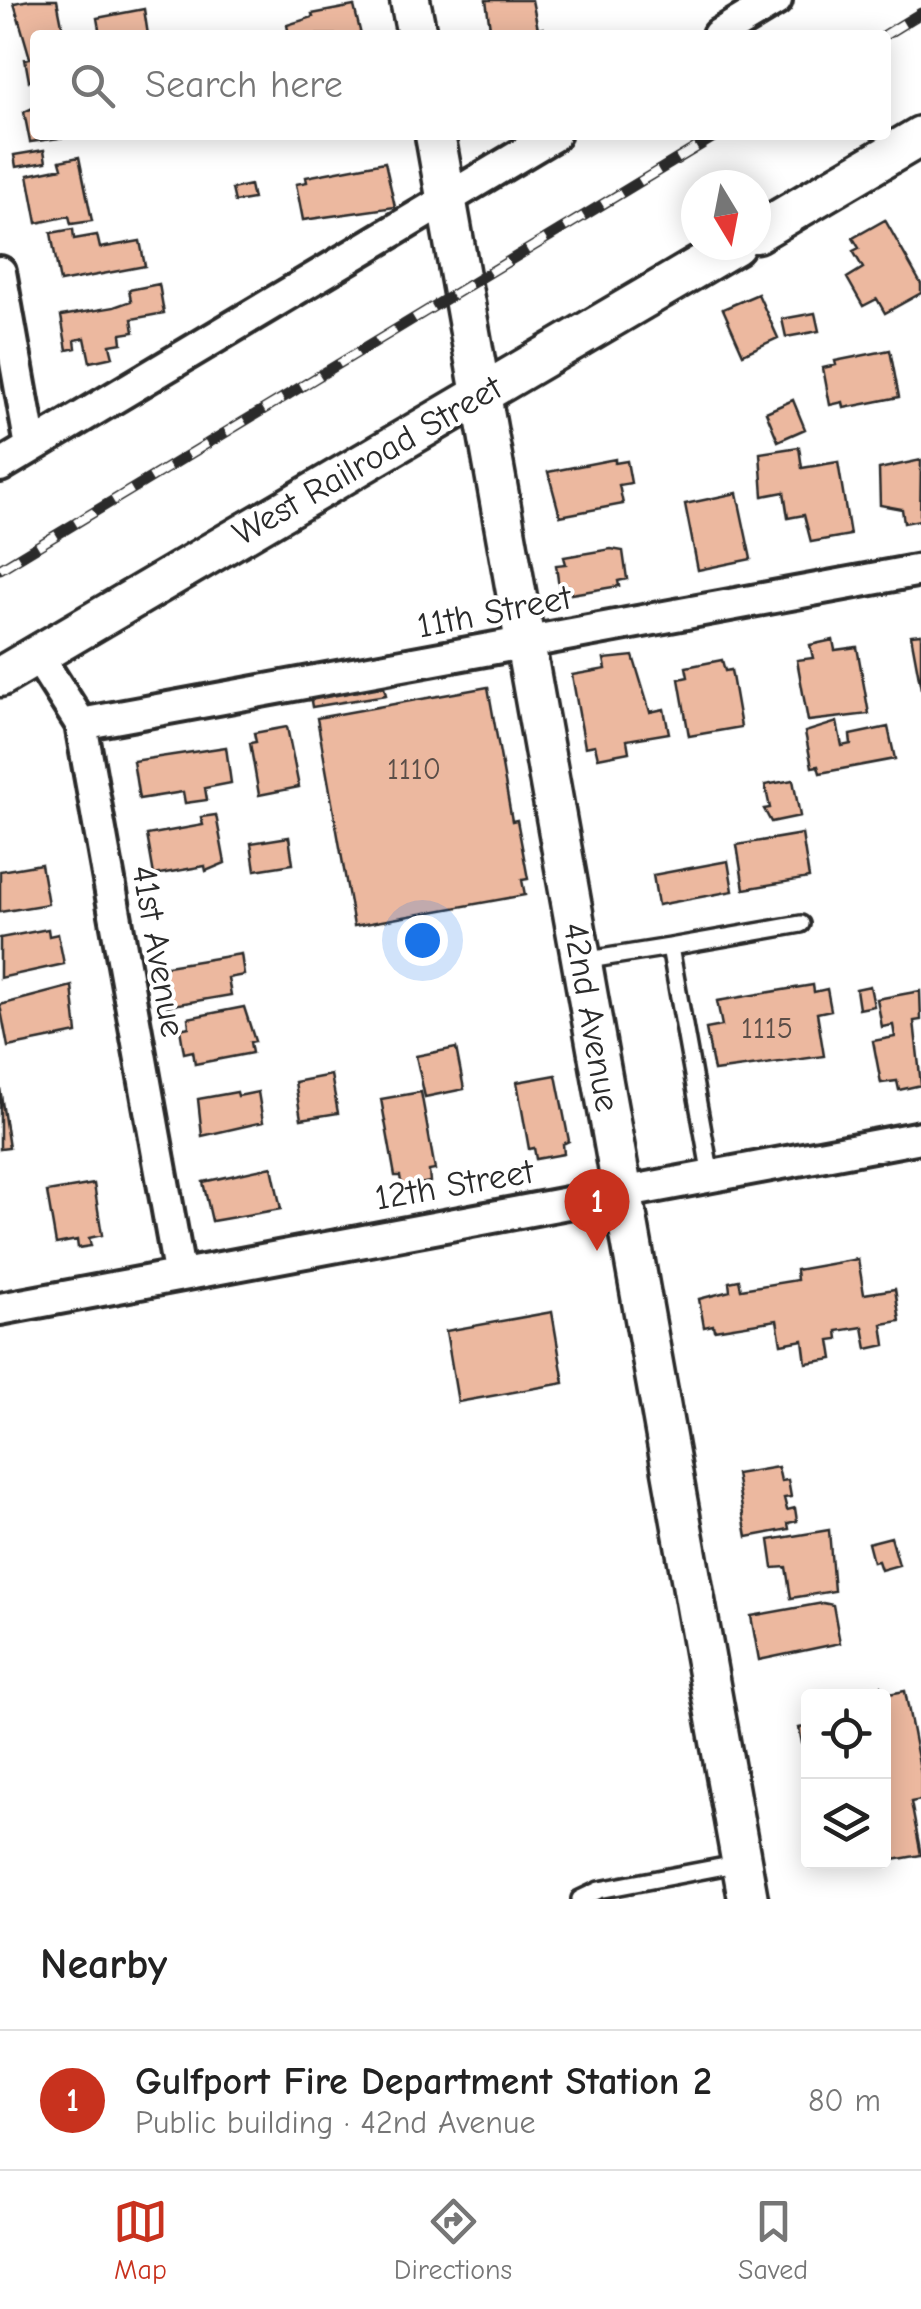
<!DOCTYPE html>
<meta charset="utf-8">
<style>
:root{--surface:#fff;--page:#f2f2f2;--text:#222;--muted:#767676;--line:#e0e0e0;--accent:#c8321e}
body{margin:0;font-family:"Comic Neue",sans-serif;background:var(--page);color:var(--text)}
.controls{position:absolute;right:30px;bottom:30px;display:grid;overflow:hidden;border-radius:10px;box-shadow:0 5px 25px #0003}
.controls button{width:90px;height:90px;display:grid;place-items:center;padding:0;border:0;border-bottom:2px solid var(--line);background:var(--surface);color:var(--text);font:50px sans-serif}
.compass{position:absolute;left:681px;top:170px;width:90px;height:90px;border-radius:50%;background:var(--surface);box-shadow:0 5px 25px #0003;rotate:170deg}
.you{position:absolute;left:422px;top:940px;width:35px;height:35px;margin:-25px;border:8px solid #fff;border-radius:50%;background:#1a73e8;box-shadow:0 0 0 15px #1a73e833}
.badge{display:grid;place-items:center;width:65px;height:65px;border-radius:50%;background:var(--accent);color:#fff;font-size:32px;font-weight:700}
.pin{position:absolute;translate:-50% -82px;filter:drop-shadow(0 2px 5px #0008)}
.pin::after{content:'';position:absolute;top:52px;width:35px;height:30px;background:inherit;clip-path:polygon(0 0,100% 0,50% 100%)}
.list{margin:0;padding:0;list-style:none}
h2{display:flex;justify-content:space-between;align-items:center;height:130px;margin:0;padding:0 40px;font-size:42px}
h2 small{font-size:32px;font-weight:400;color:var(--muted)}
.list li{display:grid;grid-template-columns:65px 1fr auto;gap:30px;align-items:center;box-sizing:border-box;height:140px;padding:0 40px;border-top:2px solid var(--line)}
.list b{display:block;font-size:38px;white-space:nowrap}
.list p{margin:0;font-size:32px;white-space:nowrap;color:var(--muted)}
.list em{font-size:32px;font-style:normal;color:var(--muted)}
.icon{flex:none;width:55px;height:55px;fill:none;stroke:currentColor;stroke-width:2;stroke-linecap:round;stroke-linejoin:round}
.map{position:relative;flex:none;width:921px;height:1899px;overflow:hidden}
.search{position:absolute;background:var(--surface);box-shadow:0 5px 25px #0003;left:30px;right:30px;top:30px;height:110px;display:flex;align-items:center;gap:25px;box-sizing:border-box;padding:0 35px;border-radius:10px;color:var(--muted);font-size:38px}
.sheet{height:270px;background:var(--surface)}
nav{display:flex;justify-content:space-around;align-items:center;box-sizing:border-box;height:140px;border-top:2px solid var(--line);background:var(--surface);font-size:28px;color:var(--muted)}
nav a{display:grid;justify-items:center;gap:5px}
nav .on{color:var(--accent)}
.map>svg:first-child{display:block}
</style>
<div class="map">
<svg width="921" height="1899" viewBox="0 0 921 1899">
<rect width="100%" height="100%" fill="#fff"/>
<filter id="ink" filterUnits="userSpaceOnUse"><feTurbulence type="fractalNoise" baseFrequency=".01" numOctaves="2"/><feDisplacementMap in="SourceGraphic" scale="20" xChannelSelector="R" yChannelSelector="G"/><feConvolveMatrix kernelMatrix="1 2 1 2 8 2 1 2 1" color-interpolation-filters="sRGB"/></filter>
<g filter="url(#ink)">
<!-- building -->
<path fill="#ecb89f" stroke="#2b2b2b" stroke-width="2.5" d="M30 0H57L64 35H35V80L29 81 25 59 30 58 14 3Z
M486 0H532L538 29 543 28 544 35H491Z
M354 6 361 35H289L287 25 313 17 312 14Z
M144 9 148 35H100L97 18Z
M35 107V135H81L30 142 24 112Z
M44 150 46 162 16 167 14 155Z
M79 157 92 221 71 224 69 216 37 223 28 175 62 168 60 161Z
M385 162 395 207 303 220 296 184 307 182 306 177Z
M250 185 253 199 235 202 232 189Z
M885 220 921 284V293L885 313 877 299 863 306 847 278 863 268 853 251 859 248 853 238Z
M73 229 74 239 97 235 100 248 140 241 145 266 60 282 51 233Z
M159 284 164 313 132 319 134 332 121 334 122 343 110 345 113 357 90 362 85 338 75 340 76 348 67 350 61 316 114 307 131 301 129 290Z
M758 294 778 338 743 354 723 309Z
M815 313 819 331 786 337 782 319Z
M890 350 899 397 844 408 843 402 830 405 823 368 836 365 835 361Z
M793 400 805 429 778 441 766 412Z
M799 447 802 468 838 462 850 535 811 542 804 515 788 518 784 492 763 496 760 453Z
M615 459V463L627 461 631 483 619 485 623 504 560 516 548 472Z
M921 460 920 520 904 523 902 509 880 505 879 469Z
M737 493 751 559 698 570 685 504Z
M611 549 623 551 627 579 618 581 619 586 571 594 569 586 559 588 556 565 566 564 564 557Z
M921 634V689L911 635Z
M833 640 835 650 857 647 869 714 808 721 797 660 813 658 810 645Z
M633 656 650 712 664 709 669 733 627 740 629 752 598 758 595 745 585 747 572 675 606 669 604 659Z
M722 660 725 671 731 670 741 727 689 736 679 679 688 677 686 667Z
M383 683 386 695 312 707 310 695Z
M488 687 512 821 517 820 528 879 522 880 525 895 354 926 317 718Z
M837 722 842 746 851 744 850 735 888 727 895 759 820 773 818 766 812 767 805 732Z
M287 727 299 787 259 795 250 743 256 742 254 733Z
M226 747 231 783 205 788 207 800 185 803 183 792 139 799 133 761Z
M793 780 800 816 771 822 764 809 770 808 765 785Z
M216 815 225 863 206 871 205 866 154 875 147 835 203 825 201 817Z
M802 834 809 878 744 889 737 845Z
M289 837 293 864 255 870 251 843Z
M728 861 733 891 658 905 653 875Z
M41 864 48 904 0 912V871Z
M48 929 49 936 58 934 64 964 0 978V938Z
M241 954 244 975 228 978 231 995 167 1006 161 967Z
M813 985 814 992 827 989 831 1010 817 1013 824 1056 714 1071 706 1029 722 1026 717 1001Z
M72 986 77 1033 8 1047 0 1005Z
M870 986 874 1006 859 1009 856 989Z
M920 991 921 1020 914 1021 921 1085 899 1090 897 1081 881 1083 873 1041 895 1037 893 1025 882 1027 877 999Z
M244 1007 255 1041 250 1042 252 1053 195 1064 193 1051 184 1053 180 1029 189 1027 188 1018Z
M456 1048 464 1089 425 1097 416 1056Z
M331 1075 338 1113 301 1119 295 1082Z
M556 1075 569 1141 563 1144 564 1154 536 1159 534 1148 529 1149 517 1082Z
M0 1088 9 1148 0 1149Z
M237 1092 238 1096 258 1092 263 1122 202 1136 198 1099Z
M421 1092 435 1170 429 1171 430 1182 402 1187 400 1176H395L381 1099Z
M272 1167 281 1209 212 1221 203 1182Z
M94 1184 102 1235 89 1238 91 1246 78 1248 77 1240 56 1244 47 1192Z
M858 1259 864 1294 895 1289 900 1321 882 1324 885 1345 867 1349 863 1327 837 1331 838 1339 830 1340 833 1359 806 1363 803 1340 781 1344 777 1320 714 1330 713 1325 704 1327 699 1299 730 1291 729 1282 739 1280 741 1289 797 1280 796 1270Z
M552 1312 564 1383 458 1402 446 1331Z
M778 1467 781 1481 788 1480 791 1497 784 1498 787 1510 795 1508 797 1521 788 1523 789 1529 747 1537 736 1474Z
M829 1530 834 1591 791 1598 786 1567 773 1568 769 1540Z
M891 1537 899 1565 881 1570 878 1561 873 1562 868 1543Z
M823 1603 833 1605 840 1643 759 1660 751 1616Z
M881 1686 883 1695 905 1691 921 1774V1800L911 1802 921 1855 882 1862 884 1696H859L858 1691Z
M808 1726V1767L807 1768 799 1728Z"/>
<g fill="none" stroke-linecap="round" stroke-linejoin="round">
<!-- service casing -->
<g stroke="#2b2b2b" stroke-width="22">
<path id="service" d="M670 947 801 924
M582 961 670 947 711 1176
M580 1899 599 1890 741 1863"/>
</g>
<!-- minor casing -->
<g stroke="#2b2b2b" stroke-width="38">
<path id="minor" d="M718 35 776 0
M0 272 31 447
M0 466 554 135
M37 655 81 724 179 1272
M81 724 921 570
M0 1309 921 1137"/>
</g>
<!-- tertiary casing -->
<g stroke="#2b2b2b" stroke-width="45">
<path id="tertiary" d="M410 0 417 35
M435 135 748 1899
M756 233 921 136
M0 677 735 245"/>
</g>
<!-- service -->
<use href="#service" stroke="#fff" stroke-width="15"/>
<!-- minor -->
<use href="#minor" stroke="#fff" stroke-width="30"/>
<!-- tertiary -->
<use href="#tertiary" stroke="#fff" stroke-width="38"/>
<!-- rail casing -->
<g stroke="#2b2b2b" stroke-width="11">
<path id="rail" d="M885 35 921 13
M0 569 717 135"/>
</g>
<!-- rail -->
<use href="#rail" stroke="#fff" stroke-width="8" stroke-dasharray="22" stroke-linecap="butt"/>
</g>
</g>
<g text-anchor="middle" stroke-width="8" stroke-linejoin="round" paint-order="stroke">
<!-- number labels -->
<g font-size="30" fill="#5b4e48">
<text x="414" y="779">1110</text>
<text x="767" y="1038">1115</text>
</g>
<!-- street labels -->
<g font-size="35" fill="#2b2b2b" stroke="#fff">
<text transform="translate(367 460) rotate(-30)" y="12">West Railroad Street</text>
<text transform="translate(494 611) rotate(-11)" y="12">11th Street</text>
<text transform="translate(159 951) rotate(80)" y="12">41st Avenue</text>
<text transform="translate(592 1017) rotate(80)" y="12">42nd Avenue</text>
<text transform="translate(454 1184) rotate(-10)" y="12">12th Street</text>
</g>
</g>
</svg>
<div class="controls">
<button><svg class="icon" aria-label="locate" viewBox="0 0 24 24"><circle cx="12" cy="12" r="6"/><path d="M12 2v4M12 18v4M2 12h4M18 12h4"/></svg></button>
<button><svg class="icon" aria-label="layers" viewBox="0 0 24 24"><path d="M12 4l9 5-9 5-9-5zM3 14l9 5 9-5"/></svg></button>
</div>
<svg class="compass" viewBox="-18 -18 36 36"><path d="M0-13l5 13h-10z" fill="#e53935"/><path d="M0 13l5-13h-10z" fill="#767676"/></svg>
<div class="you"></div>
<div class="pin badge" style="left:597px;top:1251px">1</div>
<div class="search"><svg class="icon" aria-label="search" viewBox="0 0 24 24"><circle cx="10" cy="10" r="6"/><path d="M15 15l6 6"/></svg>Search here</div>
</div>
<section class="sheet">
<h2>Nearby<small></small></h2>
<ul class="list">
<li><span class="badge">1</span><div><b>Gulfport Fire Department Station 2</b><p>Public building · 42nd Avenue</p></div><em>80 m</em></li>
</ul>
</section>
<nav>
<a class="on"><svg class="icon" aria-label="map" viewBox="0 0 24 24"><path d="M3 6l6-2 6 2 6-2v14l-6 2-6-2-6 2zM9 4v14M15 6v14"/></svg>Map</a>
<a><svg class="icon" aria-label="directions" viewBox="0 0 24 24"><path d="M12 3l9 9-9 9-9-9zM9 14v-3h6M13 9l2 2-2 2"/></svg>Directions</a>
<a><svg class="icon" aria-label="saved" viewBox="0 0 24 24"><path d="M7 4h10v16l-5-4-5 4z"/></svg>Saved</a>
</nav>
